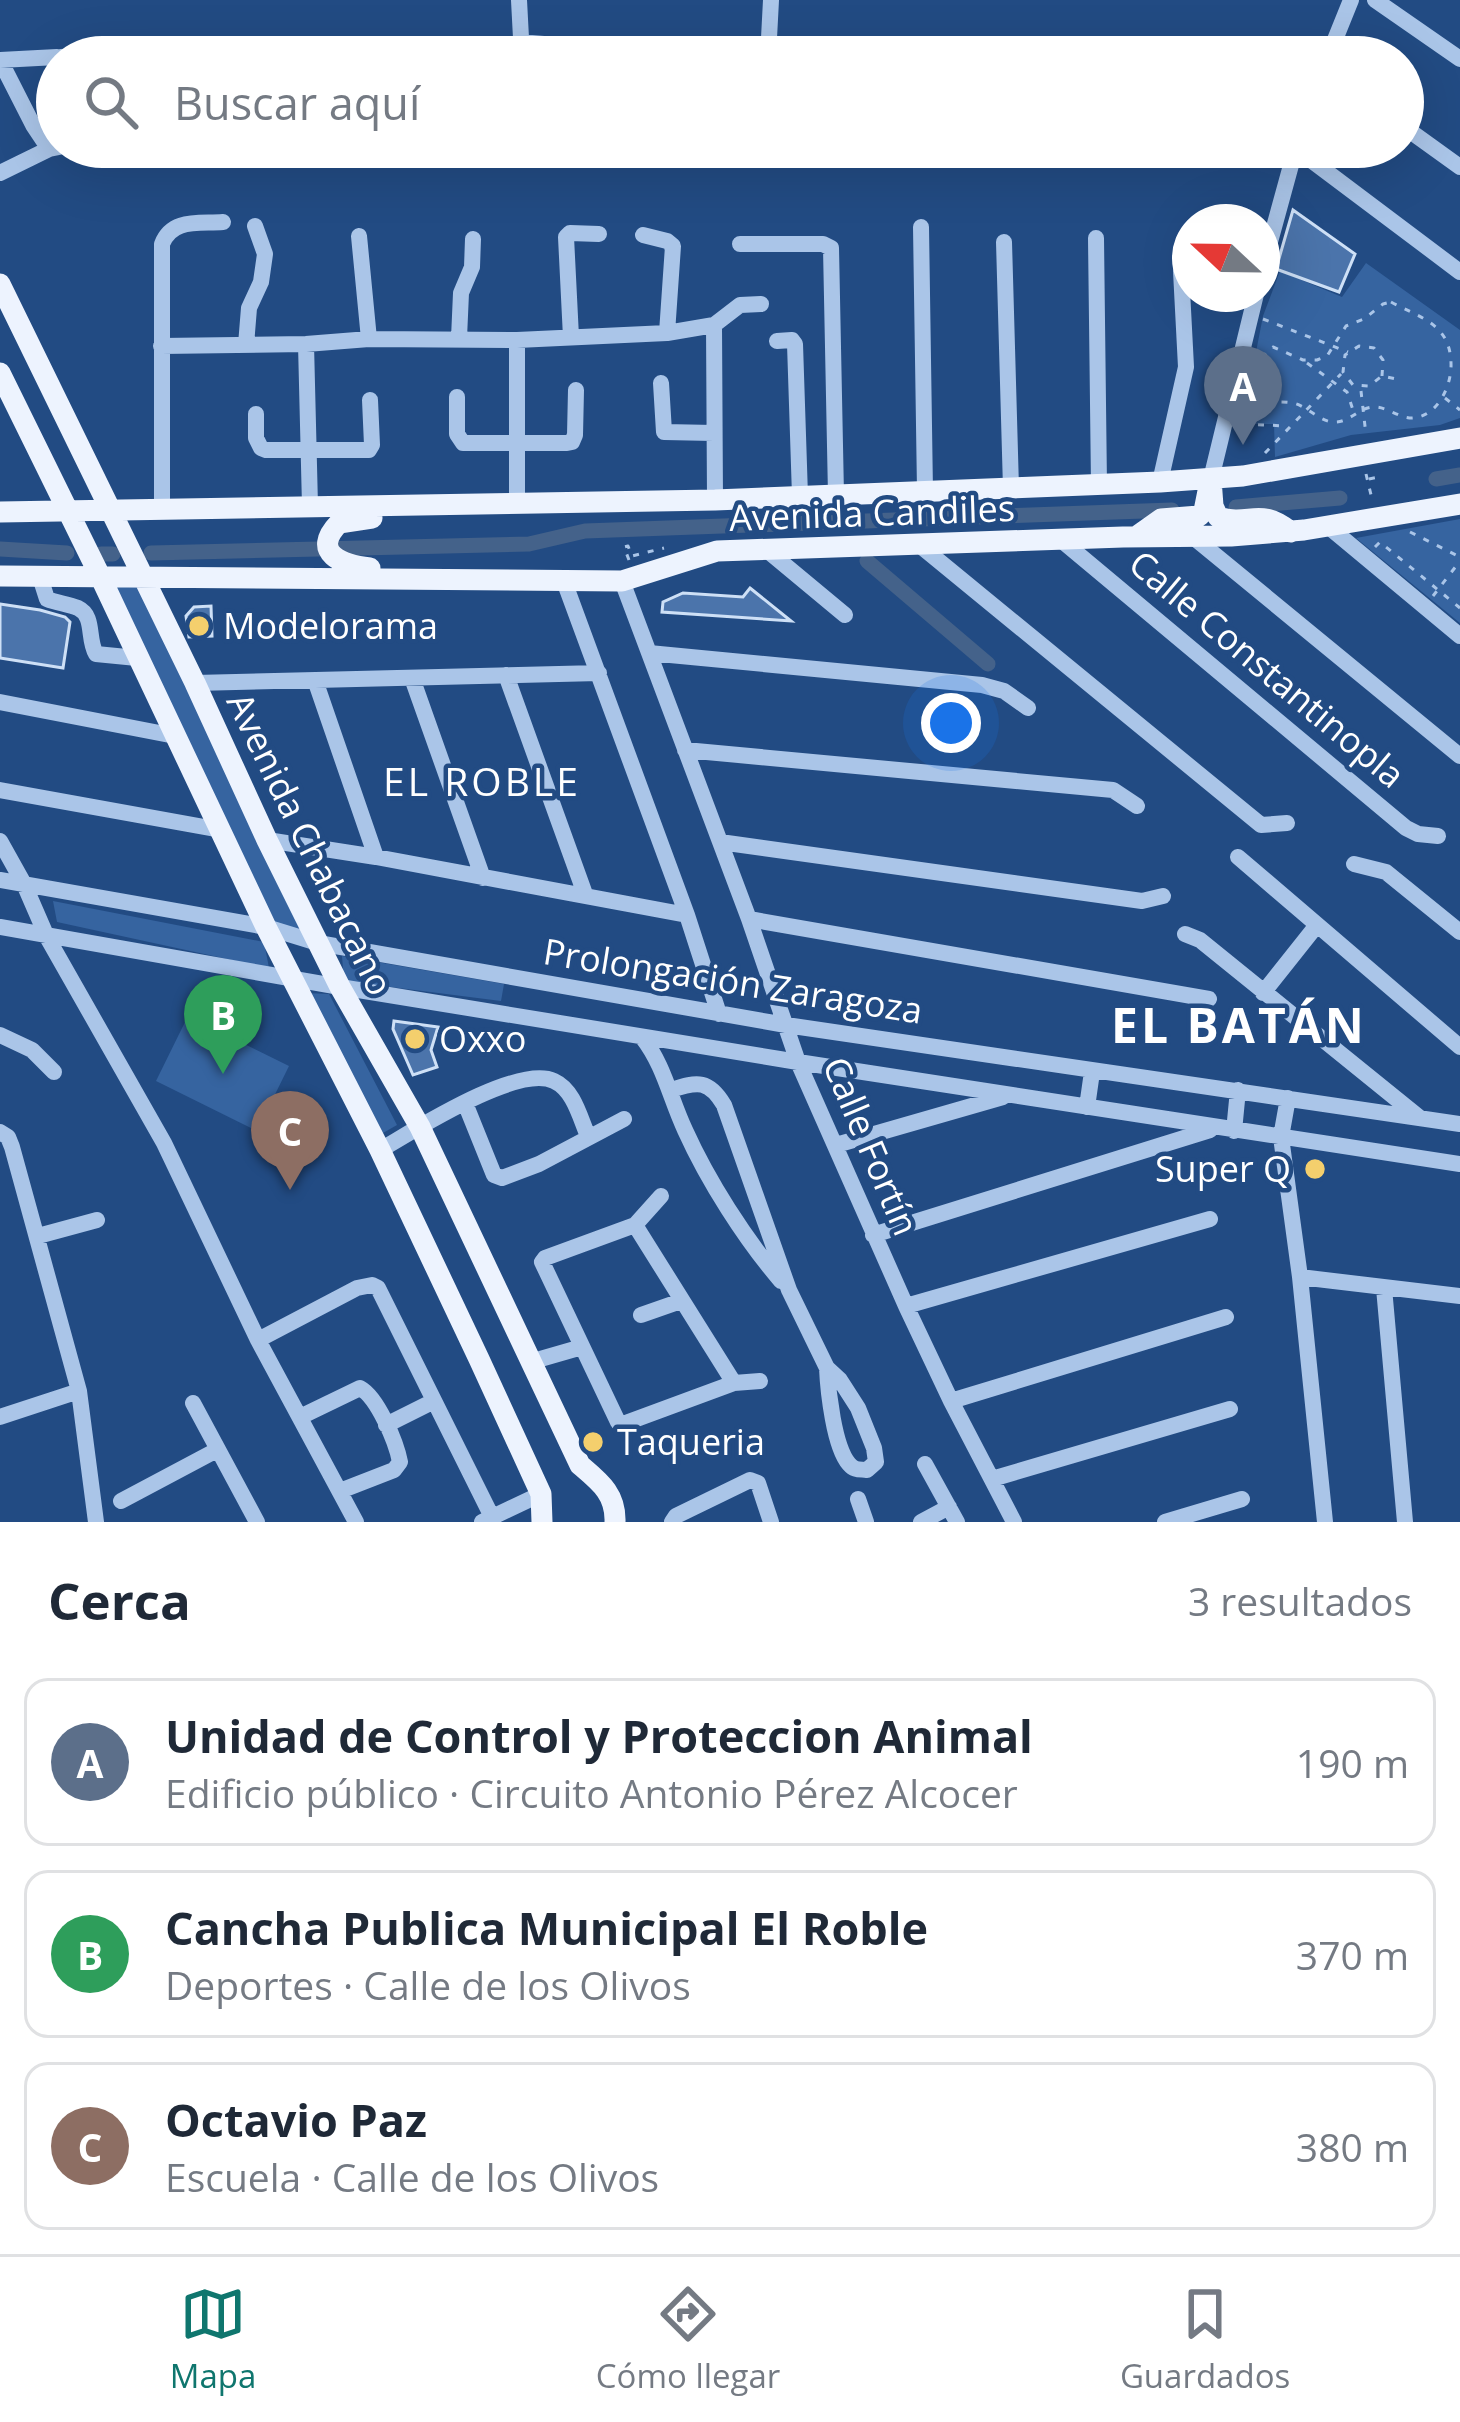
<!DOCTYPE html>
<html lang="es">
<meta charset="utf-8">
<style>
:root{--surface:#fff;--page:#f2f2f3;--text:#1f2937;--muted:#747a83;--line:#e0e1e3;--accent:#0f766e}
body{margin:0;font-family:"Open Sans",sans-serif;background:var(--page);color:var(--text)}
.compass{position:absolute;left:1172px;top:204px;width:108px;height:108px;border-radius:50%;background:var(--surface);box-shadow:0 12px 48px #0002;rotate:292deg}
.you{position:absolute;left:951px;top:723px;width:42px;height:42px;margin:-30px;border:9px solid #fff;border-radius:50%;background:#1a73e8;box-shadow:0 0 0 18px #1a73e833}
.badge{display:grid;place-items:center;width:78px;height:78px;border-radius:50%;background:var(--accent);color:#fff;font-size:39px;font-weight:700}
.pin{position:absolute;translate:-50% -99px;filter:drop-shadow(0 3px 6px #0008)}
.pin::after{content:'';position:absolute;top:63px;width:42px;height:36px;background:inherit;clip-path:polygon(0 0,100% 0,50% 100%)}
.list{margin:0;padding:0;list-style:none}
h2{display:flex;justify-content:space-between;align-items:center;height:156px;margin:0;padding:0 48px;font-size:51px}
h2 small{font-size:39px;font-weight:400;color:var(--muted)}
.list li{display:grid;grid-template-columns:78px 1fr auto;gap:36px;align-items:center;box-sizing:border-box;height:168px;margin:0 24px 24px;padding:0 24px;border:3px solid var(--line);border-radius:24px}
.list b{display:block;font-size:45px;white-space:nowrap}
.list p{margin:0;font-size:39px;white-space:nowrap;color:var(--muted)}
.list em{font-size:39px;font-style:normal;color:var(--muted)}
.icon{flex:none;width:66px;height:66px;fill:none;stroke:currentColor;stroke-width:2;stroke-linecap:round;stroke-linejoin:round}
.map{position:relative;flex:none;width:1460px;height:1522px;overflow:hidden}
.search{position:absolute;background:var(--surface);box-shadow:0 12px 48px #0002;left:36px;right:36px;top:36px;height:132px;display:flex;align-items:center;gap:30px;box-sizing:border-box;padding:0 42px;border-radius:66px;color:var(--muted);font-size:45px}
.sheet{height:732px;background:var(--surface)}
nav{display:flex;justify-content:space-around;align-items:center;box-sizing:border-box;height:168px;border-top:3px solid var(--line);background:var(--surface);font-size:33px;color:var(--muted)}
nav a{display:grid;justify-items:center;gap:6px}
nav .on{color:var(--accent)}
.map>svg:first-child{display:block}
</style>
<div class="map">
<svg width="1460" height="1522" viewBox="0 0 1460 1522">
<rect width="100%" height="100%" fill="#224b83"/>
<!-- green -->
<path fill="#3664a0" d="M1366 263 1460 330V418L1440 425 1351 435 1275 457 1274 424H1242L1263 316 1280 271 1342 297Z
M1460 519V623L1356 538Z
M139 584 308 935 268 924 107 585Z
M53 901 264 942 269 968 57 922Z
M342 956 504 984 501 1001 344 981Z
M305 993 329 994 397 1125 376 1137Z
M188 1016 289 1066 257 1131 156 1081Z"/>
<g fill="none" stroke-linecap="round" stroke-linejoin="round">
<!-- canal -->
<path stroke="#44628a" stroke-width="15" d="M1436 479 1460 475
M1236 507 1340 498
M0 549 67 553
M151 553 529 544 585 531 1172 510
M101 554H113
M867 561 988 664"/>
</g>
<!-- building -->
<path fill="#4b74ab" stroke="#cee0f6" stroke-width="3" d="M1293 210 1355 254 1339 292 1276 269Z
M750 588 791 621 662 612 663 602 683 593 743 597Z
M0 604 40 610 65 617 70 622 63 668 0 658Z
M211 606 212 636 189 637 186 616 194 607Z
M394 1021 438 1027 431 1050 437 1067 413 1075 393 1029Z"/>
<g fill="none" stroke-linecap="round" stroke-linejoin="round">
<!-- path -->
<path stroke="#aac5e8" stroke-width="3" stroke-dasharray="6 9" stroke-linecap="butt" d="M1391 302C1421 318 1450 324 1451 363 1452 385 1438 417 1412 418 1399 418 1389 408 1376 407 1359 406 1350 423 1334 422 1320 422 1307 406 1293 403 1280 401 1268 403 1256 401 1254 384 1258 356 1273 347L1303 360H1317L1327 356 1346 326 1364 319 1383 304Z
M1263 319 1348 352
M1307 363 1347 392 1353 410
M1382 376 1383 360 1374 348 1359 346 1345 355 1343 372 1353 385 1369 386 1382 376 1401 380
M1361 391 1366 435
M1445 398 1460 410
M1243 424 1287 426
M1265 453 1341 374
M1366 474 1372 499
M1369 479 1379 477
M1410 532 1460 557
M1375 547 1380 542 1460 608
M629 560 624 547 628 546 632 556 664 548
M1433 596 1460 561"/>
<!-- minor -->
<path stroke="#aac5e8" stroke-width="16" d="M519 0 522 57
M1375 0 1460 59
M520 42 698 57
M324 48 325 57
M223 56V57
M61 57 156 52
M425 57V47
M768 57 771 0
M1328 57 1351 0
M0 60 33 125 49 149
M0 60 57 57
M1403 126 1460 167
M702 147 746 150 755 147
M1295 148 1460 272
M0 173 49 149 59 147
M921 227 925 491
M643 235 667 241 673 246 667 333
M359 236 369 339
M1096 238 1099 485
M1004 242 1011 488
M740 244H823L831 248 836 495
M1262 271 1296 147
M714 325 715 500
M714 325 740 305 761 304
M571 337 566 237 570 233 599 234
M459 338 461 293 472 267 473 239
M777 341 792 340 795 344 800 496
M306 344 310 506
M246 345 249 308 261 282 265 254 255 226
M161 346 306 344 369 339 517 340 667 333 714 325
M661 383 664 432 714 433
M457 397V434L463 443H567L572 442 575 435 576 390
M256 414V438L261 448 266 450H369L372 445 370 400
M1211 479 1256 294
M1160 482 1186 367 1181 271
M517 503V340
M162 510V244C172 218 199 224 223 222
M1329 527 1460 636
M1192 536 1460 756
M1060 539 1406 828 1418 834 1438 836
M917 543 1261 825 1287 823
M768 551 845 615
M40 577 47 599C57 603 68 604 78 608 95 616 87 639 96 654L137 658
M564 581 687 915 719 1014
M622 581 749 919 798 1062 906 1306 951 1401 1014 1522
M649 653 982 685 1004 691 1028 708
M506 675 585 894
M412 678 483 878
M315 680 376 857
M195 683 599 673
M0 702 175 736
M685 750 1113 790 1137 806
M0 790 221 830
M267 840 376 857 687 915
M0 841 24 884 47 937 164 1143 258 1340 356 1522
M720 842 1142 901 1163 896
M1238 857 1460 1047
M1354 864 1386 872 1460 932
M0 880 266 927 318 943 786 1025 1460 1124
M749 919 1209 999
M0 927 340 987 798 1062 1460 1164
M1185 934 1200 940 1420 1118
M1263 993 1317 925
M0 1035 32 1050 54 1072
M642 1037C664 1065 670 1098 685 1130 708 1181 745 1239 781 1281
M671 1090C698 1081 709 1080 724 1105L789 1290 827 1368 840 1380 858 1408 874 1448 876 1462 867 1470C860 1469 855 1471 849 1464 834 1447 828 1391 827 1368
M1288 1098 1281 1137 1300 1277 1325 1522
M465 1103 494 1175 502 1178 539 1164 624 1119
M1087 1107 1092 1072
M1234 1131 1238 1090
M0 1132 8 1137 12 1147 79 1391 96 1522
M836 1145 1003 1097
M380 1150C415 1130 517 1064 554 1081 574 1090 580 1118 588 1136
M661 1196 635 1225 545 1258 542 1262 618 1422 623 1424 734 1383 760 1381
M635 1225 734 1383
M873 1235 1210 1130
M38 1236 97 1220
M1300 1277 1460 1296
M1384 1288 1405 1522
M906 1306 1210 1219
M641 1315 681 1301
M258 1340 357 1288 372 1285 378 1288 492 1517
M530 1362 582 1347
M951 1401 1226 1317
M193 1403 257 1522
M0 1417 79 1391
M300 1417 360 1388C377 1397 396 1441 400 1462L394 1470 340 1491
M386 1425 434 1401
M925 1464 957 1522
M992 1479 1230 1409
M858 1499 866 1522
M121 1501 217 1450
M482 1522 541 1494
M672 1522 676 1516 750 1480 758 1483 771 1522
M921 1522 949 1507
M1165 1522 1242 1499"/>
<!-- major -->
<path stroke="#edf3fe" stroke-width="21" d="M0 284 195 683 267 840 340 987 420 1127 580 1465C600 1482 616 1494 615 1522
M0 373 101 578 266 927 380 1150 479 1359 541 1494 542 1522
M1211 479 1213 506 1218 517C1251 527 1258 506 1291 532
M0 512 715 500 1160 482 1243 476 1460 438
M1137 536 1161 519 1199 516 1204 511 1208 491
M370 568C342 565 310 553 339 523L372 518
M0 576 622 581 717 551 1123 537 1231 536 1304 530 1460 504"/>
</g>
<!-- markers -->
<g fill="#f4cf6d" stroke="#224b83" stroke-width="4.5">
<circle cx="199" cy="626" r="12"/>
<circle cx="415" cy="1039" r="12"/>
<circle cx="1315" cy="1169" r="12"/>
<circle cx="593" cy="1442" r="12"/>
</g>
<g text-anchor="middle" stroke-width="9" stroke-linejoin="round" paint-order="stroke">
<!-- street labels -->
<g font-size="36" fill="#fff" stroke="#224b83">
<text transform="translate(872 513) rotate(-2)" y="13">Avenida Candiles</text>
<text transform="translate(1267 669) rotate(40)" y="13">Calle Constantinopla</text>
<text transform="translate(310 844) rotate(64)" y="13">Avenida Chabacano</text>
<text transform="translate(733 981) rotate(9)" y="13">Prolongación Zaragoza</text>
<text transform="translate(871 1146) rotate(67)" y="13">Calle Fortín</text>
</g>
<!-- poi labels -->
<g font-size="36" fill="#fff" stroke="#224b83" text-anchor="start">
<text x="223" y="639">Modelorama</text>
<text x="439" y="1052">Oxxo</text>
<text x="1291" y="1182" text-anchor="end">Super Q</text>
<text x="617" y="1455">Taqueria</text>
</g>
<!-- neighbourhood labels -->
<g font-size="39" letter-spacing="3" fill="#fff" stroke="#224b83">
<text x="482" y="796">EL ROBLE</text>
</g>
<!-- district labels -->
<g font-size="48" font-weight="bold" letter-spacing="3" fill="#fff" stroke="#224b83">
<text x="1239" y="1043">EL BATÁN</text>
</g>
</g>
</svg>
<svg class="compass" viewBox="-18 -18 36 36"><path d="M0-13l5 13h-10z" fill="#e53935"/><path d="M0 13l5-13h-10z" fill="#747a83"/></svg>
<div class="you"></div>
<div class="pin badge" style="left:1243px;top:445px;background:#5c6f8a">A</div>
<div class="pin badge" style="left:223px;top:1074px;background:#2e9e5b">B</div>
<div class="pin badge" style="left:290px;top:1190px;background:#8d6e63">C</div>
<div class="search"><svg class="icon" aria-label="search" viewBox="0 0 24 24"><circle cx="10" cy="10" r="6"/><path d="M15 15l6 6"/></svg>Buscar aquí</div>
</div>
<section class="sheet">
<h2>Cerca<small>3 resultados</small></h2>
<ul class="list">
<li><span class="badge" style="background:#5c6f8a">A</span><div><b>Unidad de Control y Proteccion Animal</b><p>Edificio público · Circuito Antonio Pérez Alcocer</p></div><em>190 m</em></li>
<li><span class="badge" style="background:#2e9e5b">B</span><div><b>Cancha Publica Municipal El Roble</b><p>Deportes · Calle de los Olivos</p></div><em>370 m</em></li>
<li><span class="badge" style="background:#8d6e63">C</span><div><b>Octavio Paz</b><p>Escuela · Calle de los Olivos</p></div><em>380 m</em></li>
</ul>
</section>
<nav>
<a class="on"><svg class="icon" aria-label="map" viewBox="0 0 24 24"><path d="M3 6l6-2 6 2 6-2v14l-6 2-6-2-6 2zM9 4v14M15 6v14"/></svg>Mapa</a>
<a><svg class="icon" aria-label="directions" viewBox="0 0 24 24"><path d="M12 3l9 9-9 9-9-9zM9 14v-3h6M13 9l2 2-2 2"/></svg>Cómo llegar</a>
<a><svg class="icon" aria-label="saved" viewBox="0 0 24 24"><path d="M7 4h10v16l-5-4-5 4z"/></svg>Guardados</a>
</nav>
